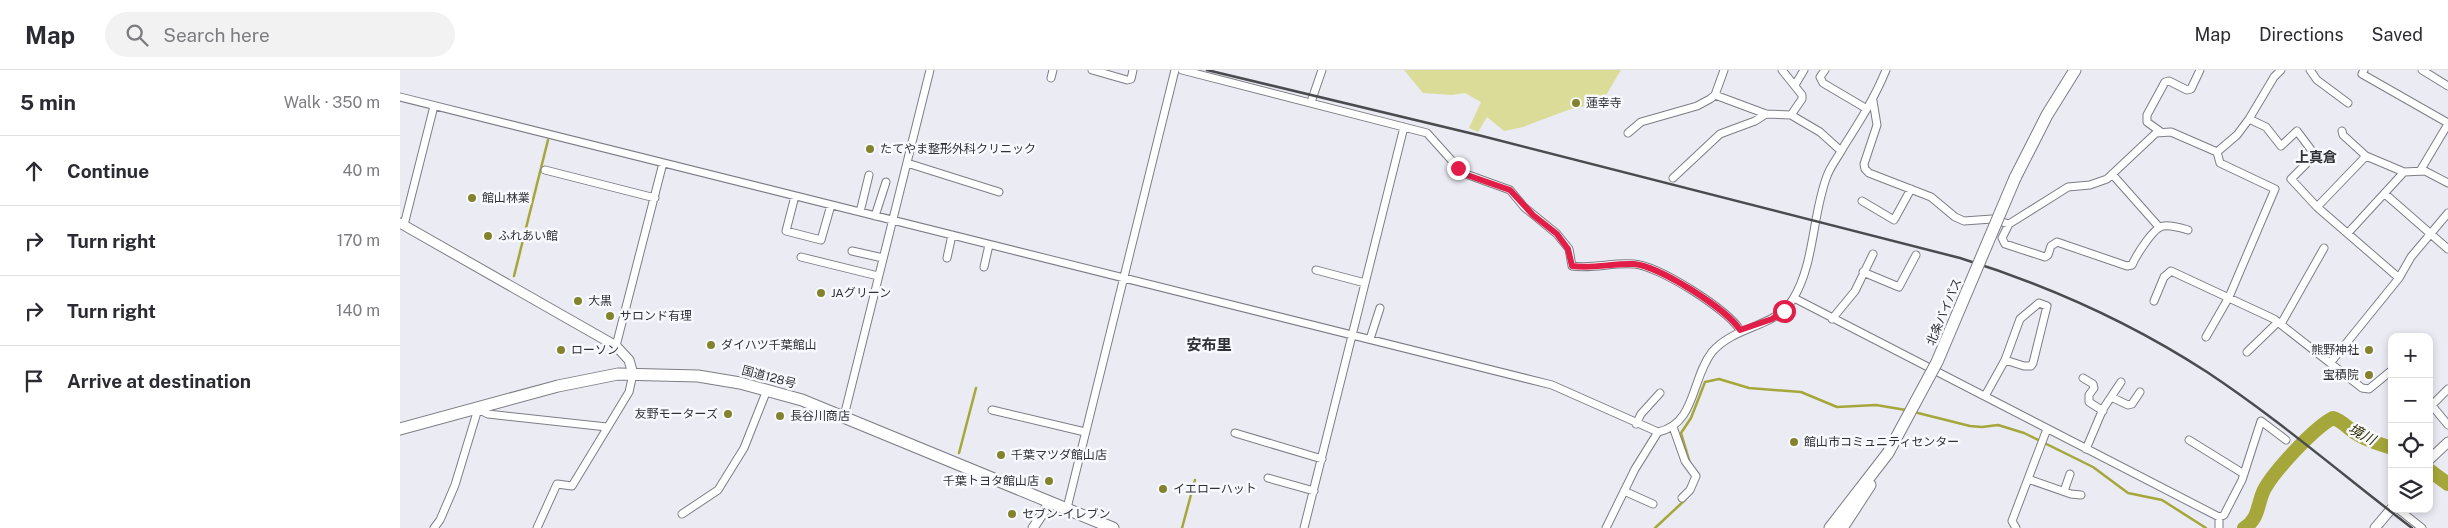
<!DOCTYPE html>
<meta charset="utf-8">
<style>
:root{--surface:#fff;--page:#f2f2f3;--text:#2b2b33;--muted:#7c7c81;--line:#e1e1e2}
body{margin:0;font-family:"Public Sans","Noto Sans JP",sans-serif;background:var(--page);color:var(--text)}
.controls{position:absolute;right:15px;bottom:15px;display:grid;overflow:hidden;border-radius:10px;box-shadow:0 2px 8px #0003}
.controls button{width:45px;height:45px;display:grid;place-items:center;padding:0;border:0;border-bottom:1px solid var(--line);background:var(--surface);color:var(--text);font:25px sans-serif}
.stop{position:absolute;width:15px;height:15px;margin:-11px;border:4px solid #e11d48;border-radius:50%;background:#fff}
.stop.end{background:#e11d48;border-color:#fff;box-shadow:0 1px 5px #0008}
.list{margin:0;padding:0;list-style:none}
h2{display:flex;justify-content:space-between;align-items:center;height:65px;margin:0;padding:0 20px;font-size:21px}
h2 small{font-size:16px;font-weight:400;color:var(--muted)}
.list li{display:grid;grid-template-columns:32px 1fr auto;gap:15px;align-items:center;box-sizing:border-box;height:70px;padding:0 20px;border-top:1px solid var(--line)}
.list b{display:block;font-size:19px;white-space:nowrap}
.list em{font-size:16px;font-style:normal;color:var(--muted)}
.icon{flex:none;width:28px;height:28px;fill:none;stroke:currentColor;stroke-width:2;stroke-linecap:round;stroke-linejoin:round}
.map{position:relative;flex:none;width:2048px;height:458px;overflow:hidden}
header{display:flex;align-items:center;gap:30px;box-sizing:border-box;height:70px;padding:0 25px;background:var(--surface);border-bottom:1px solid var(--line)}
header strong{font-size:24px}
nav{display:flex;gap:28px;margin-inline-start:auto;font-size:18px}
.search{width:350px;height:45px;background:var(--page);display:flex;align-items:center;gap:12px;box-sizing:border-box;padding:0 18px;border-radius:28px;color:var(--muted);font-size:19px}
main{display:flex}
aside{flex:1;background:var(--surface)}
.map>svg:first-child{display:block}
</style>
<header>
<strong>Map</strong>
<div class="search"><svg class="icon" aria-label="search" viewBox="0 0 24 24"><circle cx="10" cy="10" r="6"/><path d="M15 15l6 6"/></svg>Search here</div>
<nav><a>Map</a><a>Directions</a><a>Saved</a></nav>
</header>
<main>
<aside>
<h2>5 min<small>Walk · 350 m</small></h2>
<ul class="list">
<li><svg class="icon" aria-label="ahead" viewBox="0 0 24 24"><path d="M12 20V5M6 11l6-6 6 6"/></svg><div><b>Continue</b></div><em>40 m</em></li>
<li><svg class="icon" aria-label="right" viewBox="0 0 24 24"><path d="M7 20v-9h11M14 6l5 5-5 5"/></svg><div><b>Turn right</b></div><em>170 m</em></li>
<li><svg class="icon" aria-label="right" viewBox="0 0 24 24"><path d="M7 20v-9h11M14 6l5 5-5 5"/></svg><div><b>Turn right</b></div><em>140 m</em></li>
<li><svg class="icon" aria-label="arrive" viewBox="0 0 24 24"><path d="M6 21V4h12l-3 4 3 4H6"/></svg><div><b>Arrive at destination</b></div></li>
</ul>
</aside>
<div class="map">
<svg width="2048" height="458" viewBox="0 0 2048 458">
<rect width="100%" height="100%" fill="#eaebf3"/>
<!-- green -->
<path fill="#dadc98" d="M1004 0H1221L1202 32 1168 40 1123 57 1104 61 1087 47 1078 62 1069 58 1081 32 1065 23 1052 25 1023 23Z"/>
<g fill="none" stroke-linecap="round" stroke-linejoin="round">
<!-- stream -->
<path stroke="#a6a73a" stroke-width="2.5" d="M114 206 148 70
M1514 342 1570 356 1582 357 1598 355 1624 363 1693 397 1728 423 1762 430 1806 458
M559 383 576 318
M1290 393 1281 363 1291 348 1305 312 1319 309 1349 318 1401 322 1437 337 1476 335 1506 340
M782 458 795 410
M1255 458 1285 430"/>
<!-- river -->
<path stroke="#a6a73a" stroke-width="14" d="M2029 400 2048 414
M1844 458C1860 449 1857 432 1865 418 1876 399 1915 357 1933 348 1943 351 1948 359 1957 364 1968 371 1980 374 1992 378"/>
<!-- minor casing -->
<g stroke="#7d7e85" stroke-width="9">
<path id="minor" d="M692 0 727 10 731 9 733 0
M782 0 1027 63 1063 103 1110 120 1124 137 1157 164 1169 179 1172 196C1194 199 1213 192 1234 194 1259 196 1327 239 1340 260
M1382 0 1402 25V29L1391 45
M1425 0 1420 7 1423 13 1467 39
M1910 0 1917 10 1948 33
M1964 0 1962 4 2048 53
M2022 0 2048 16
M651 8 653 0
M1395 15 1404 0
M1315 25 1366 44 1391 45 1420 62 1441 81
M0 27 1152 315 1258 362C1296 354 1291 309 1312 282 1335 255 1376 258 1393 229 1415 193 1412 145 1427 106 1431 95 1439 86 1444 76 1460 51 1475 27 1486 0
M1473 31 1477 55 1464 94 1465 99 1469 103 1531 127 1555 147 1564 151 1592 149 1609 154
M911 32 922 0
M1849 49 1866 57 1881 76 1897 61 1915 85 1891 109 1917 137 1999 208
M1942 61 1943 65 1966 86 2004 102
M1761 62 1747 52V45L1765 12 1769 11 1787 20 1791 19 1800 0
M1228 63 1241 52 1297 36 1310 29 1315 25 1324 0
M1817 82 1837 65 1849 49 1874 7 1881 0
M507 93 599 122
M145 100 255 128
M2020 101 2048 54
M1712 104 1759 157
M1273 108 1320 64 1355 51 1366 44
M1985 124 2048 179
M395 126 386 161 421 170 431 135
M1462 131 1494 150 1511 119
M1917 137 1966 86
M460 142 469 105
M475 146 486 112
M4 155 34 36
M1788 160C1781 158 1771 155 1764 156 1754 156 1736 186 1732 195L1727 196 1657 172 1651 176 1648 185 1645 187 1605 174 1602 168 1609 154 1668 117 1690 115 1707 109 1756 63 1771 62 1817 82
M1948 163 2004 102 2025 101 2048 113
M452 181 483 188
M401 187 478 206
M547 188 552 165
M584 197 589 175
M916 200 965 213
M1463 202 1499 217 1516 185
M1394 228 1819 447
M1754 231 1764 207 1771 201 1874 249 1962 318 1969 319 1992 300
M1432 249 1455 221 1473 184
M1881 254 1924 178
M1806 267 1829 227 1875 119 1820 93 1817 82
M970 269 980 238
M216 276 263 93
M1847 282 1878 252
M1931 292 1999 208 2011 187 2048 143
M1683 308 1693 314 1694 318 1689 325V332L1703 341
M1585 326 1605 290 1620 249 1639 233 1647 236 1633 293 1631 296H1624L1605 290
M1711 327 1728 335 1732 334 1740 322
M2029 332 2048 355
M2032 335 2048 319
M592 340 685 362
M444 346 530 0
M1236 354 1241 344 1260 323
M1273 357 1285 391 1296 406 1290 420 1282 428
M835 363 922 389
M1789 370 1844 404
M1686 379 1703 339 1721 312
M868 408 914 421
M1628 409 1671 424 1681 425
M1224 421 1253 434
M1664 421 1670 404
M667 438 775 0
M1998 439 2022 458
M282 444 318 420 344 378 367 320
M1819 447 1824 445 1842 410 1861 351 1886 370
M1819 447V458
M34 458 40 450 55 415 78 339 88 344 207 357
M137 458 157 414 172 416 229 322 233 304
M904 458 1004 57
M1206 458 1235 399 1258 362
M1616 458 1612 451 1647 359"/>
</g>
<!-- tertiary casing -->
<g stroke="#7d7e85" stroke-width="11">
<path id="tertiary" d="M0 153 216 276 229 290 233 304
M2029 390 2048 372
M633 458 650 432
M1975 458 1992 438"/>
</g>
<!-- trunk casing -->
<g stroke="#7d7e85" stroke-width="13">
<path id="trunk" d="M1615 108 1647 45 1675 0
M0 359 158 316 218 304 298 306 340 313 402 330 713 458
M1430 458 1488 383
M1442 458 1470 415"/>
</g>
<!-- minor -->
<use href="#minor" stroke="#fff" stroke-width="7"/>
<!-- tertiary -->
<use href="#tertiary" stroke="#fff" stroke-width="9"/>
<!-- trunk -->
<use href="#trunk" stroke="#fff" stroke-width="11"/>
<!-- rail -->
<path stroke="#4a4b4f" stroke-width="2.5" d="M807 0 1082 66 1560 188C1647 215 1730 252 1807 302 1878 349 1944 406 2012 458"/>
<!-- trunk-bridge casing -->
<g stroke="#7d7e85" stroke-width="13" stroke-linecap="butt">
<path id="trunk-bridge" d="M1488 383 1537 292 1615 108"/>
</g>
<!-- trunk-bridge -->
<use href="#trunk-bridge" stroke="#fff" stroke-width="11"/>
</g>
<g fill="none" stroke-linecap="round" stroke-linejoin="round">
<!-- route -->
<path stroke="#e11d48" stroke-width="6" d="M1058 98 1067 105 1110 120 1133 145 1157 164 1168 179 1172 196C1194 199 1213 193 1234 194 1259 196 1327 239 1340 260L1372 249 1384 241"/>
</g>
<!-- markers -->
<g fill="#82832c" stroke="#f8f9fe" stroke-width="2">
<circle cx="1176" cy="33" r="5"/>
<circle cx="470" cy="79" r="5"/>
<circle cx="72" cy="128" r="5"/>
<circle cx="88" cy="166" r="5"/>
<circle cx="421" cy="223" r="5"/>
<circle cx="178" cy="231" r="5"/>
<circle cx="210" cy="246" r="5"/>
<circle cx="311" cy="275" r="5"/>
<circle cx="161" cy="280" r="5"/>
<circle cx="1969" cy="280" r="5"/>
<circle cx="1969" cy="305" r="5"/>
<circle cx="328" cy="344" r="5"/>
<circle cx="380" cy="346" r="5"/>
<circle cx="1394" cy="372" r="5"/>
<circle cx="601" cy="385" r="5"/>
<circle cx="649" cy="411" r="5"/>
<circle cx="763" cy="419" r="5"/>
<circle cx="612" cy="444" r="5"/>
</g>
<g text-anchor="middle" stroke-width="5" stroke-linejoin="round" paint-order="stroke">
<!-- poi labels -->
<g font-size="12" fill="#303134" stroke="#f8f9fe" text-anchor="start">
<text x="1186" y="37">蓮幸寺</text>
<text x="480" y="83">たてやま整形外科クリニック</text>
<text x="82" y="132">館山林業</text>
<text x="98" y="170">ふれあい館</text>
<text x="431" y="227">JAグリーン</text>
<text x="188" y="235">大黒</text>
<text x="220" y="250">サロンド有理</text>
<text x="321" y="279">ダイハツ千葉館山</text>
<text x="171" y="284">ローソン</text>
<text x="1959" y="284" text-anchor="end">熊野神社</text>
<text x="1959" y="309" text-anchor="end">宝積院</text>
<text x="318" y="348" text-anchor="end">友野モーターズ</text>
<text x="390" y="350">長谷川商店</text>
<text x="1404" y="376">館山市コミュニティセンター</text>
<text x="611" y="389">千葉マツダ館山店</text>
<text x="639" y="415" text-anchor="end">千葉トヨタ館山店</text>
<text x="773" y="423">イエローハット</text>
<text x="622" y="448">セブン-イレブン</text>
</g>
<!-- street labels -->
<g font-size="12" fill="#303134" stroke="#f8f9fe">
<text transform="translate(1544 242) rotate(-67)" y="4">北条バイパス</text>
<text transform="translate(369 307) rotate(15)" y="4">国道128号</text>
</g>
<!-- neighbourhood labels -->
<g font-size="14" font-weight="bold" fill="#303134" stroke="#f8f9fe">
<text x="1916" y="92">上真倉</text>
</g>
<!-- water labels -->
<g font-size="14" font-style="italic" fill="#333304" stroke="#f8f9fe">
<text transform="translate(1962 364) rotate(28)" y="5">境川</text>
</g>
<!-- quarter labels -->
<g font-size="15" font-weight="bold" fill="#303134" stroke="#f8f9fe">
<text x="809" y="280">安布里</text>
</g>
</g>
</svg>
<div class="controls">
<button>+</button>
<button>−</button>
<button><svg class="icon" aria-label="locate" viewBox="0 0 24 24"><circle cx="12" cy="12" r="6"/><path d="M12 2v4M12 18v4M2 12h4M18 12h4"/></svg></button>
<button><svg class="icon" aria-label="layers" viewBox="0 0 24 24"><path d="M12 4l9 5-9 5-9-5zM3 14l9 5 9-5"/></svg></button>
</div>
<div class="stop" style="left:1384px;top:241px"></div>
<div class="stop end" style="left:1058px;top:98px"></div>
</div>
</main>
